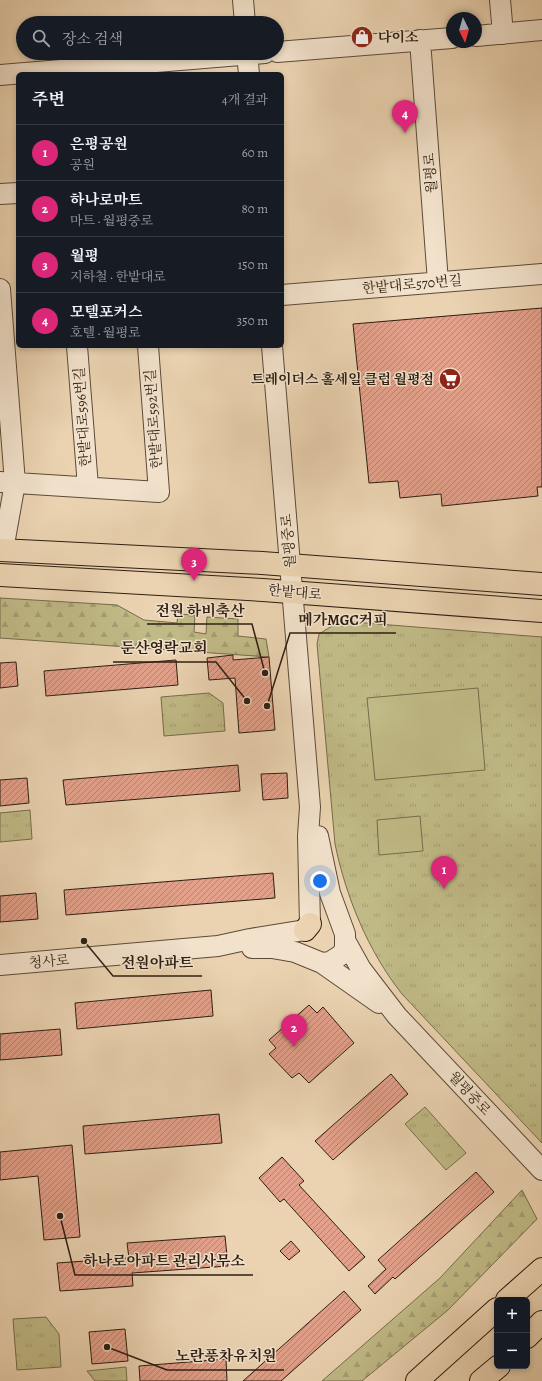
<!DOCTYPE html>
<html lang="ko">
<meta charset="utf-8">
<style>
:root{--surface:#171b24;--page:#20242c;--text:#f1f3f6;--muted:#9ea1a6;--line:#363941;--accent:#db2777}
body{margin:0;font-family:Alegreya,"Noto Serif KR",serif;background:var(--page);color:var(--text)}
.controls{position:absolute;right:12px;bottom:12px;display:grid;overflow:hidden;border-radius:6px;box-shadow:0 2px 6px #0003}
.controls button{width:36px;height:36px;display:grid;place-items:center;padding:0;border:0;border-bottom:1px solid var(--line);background:var(--surface);color:var(--text);font:20px sans-serif}
.compass{position:absolute;left:446px;top:12px;width:36px;height:36px;border-radius:50%;background:var(--surface);box-shadow:0 2px 6px #0003;rotate:175deg}
.you{position:absolute;left:320px;top:881px;width:14px;height:14px;margin:-10px;border:3px solid #fff;border-radius:50%;background:#1a73e8;box-shadow:0 0 0 6px #1a73e833}
.badge{display:grid;place-items:center;width:26px;height:26px;border-radius:50%;background:var(--accent);color:#fff;font-size:13px;font-weight:700}
.pin{position:absolute;translate:-50% -33px;filter:drop-shadow(0 1px 2px #0008)}
.pin::after{content:'';position:absolute;top:21px;width:14px;height:12px;background:inherit;clip-path:polygon(0 0,100% 0,50% 100%)}
.list{margin:0;padding:0;list-style:none}
h2{display:flex;justify-content:space-between;align-items:center;height:52px;margin:0;padding:0 16px;font-size:17px}
h2 small{font-size:13px;font-weight:400;color:var(--muted)}
.list li{display:grid;grid-template-columns:26px 1fr auto;gap:12px;align-items:center;box-sizing:border-box;height:56px;padding:0 16px;border-top:1px solid var(--line)}
.list b{display:block;font-size:15px;white-space:nowrap}
.list p{margin:0;font-size:13px;white-space:nowrap;color:var(--muted)}
.list em{font-size:13px;font-style:normal;color:var(--muted)}
.icon{flex:none;width:22px;height:22px;fill:none;stroke:currentColor;stroke-width:2;stroke-linecap:round;stroke-linejoin:round}
.map{position:relative;flex:none;width:542px;height:1381px;overflow:hidden}
.search{position:absolute;background:var(--surface);box-shadow:0 2px 6px #0003;left:16px;top:16px;width:268px;height:44px;display:flex;align-items:center;gap:10px;box-sizing:border-box;padding:0 14px;border-radius:22px;color:var(--muted);font-size:15px}
.panel{position:absolute;background:var(--surface);box-shadow:0 2px 6px #0003;left:16px;top:72px;width:268px;height:276px;border-radius:6px}
.map>svg:first-child{display:block}
</style>
<div class="map">
<svg width="542" height="1381" viewBox="0 0 542 1381">
<defs>
<pattern id="forest-firs" width="22" height="20" patternUnits="userSpaceOnUse"><rect width="22" height="20" fill="#c0ba86"/><path d="M5 1l3.5 6h-7zM16 11l3.5 6h-7z" fill="#a59f73"/></pattern>
<pattern id="park-tufts" width="24" height="20" patternUnits="userSpaceOnUse"><rect width="24" height="20" fill="#c0ba86"/><path d="M3 7l-1-3M5 7V3M7 7l1-3M15 17l-1-3M17 17v-4M19 17l1-3" fill="none" stroke="#a59f73"/></pattern>
<pattern id="building-hatch" width="6" height="6" patternUnits="userSpaceOnUse"><rect width="6" height="6" fill="#e3a18b"/><path d="M-1 1l2-2M0 6l6-6M5 7l2-2" fill="none" stroke="#b88370"/></pattern>
</defs>
<rect width="100%" height="100%" fill="#ebd3b1"/>
<filter id="stains"><feTurbulence type="fractalNoise" baseFrequency=".005" numOctaves="4"/><feColorMatrix values="0 0 0 0 .2 0 0 0 0 .09 0 0 0 0 .02 0 0 0 .5 -.17"/></filter>
<radialGradient id="worn" r=".72"><stop offset=".6" stop-color="#630" stop-opacity="0"/><stop offset="1" stop-color="#630" stop-opacity=".3"/></radialGradient>
<!-- forest -->
<path fill="url(#forest-firs)" stroke="#766c4c" d="M0 598 117 605 144 620 177 623 178 614 195 615 194 632 206 634 207 617 238 619V636L266 639 269 657 0 638Z
M522 1190 537 1219 448 1310 362 1381H322L440 1278Z"/>
<!-- park -->
<path fill="url(#park-tufts)" stroke="#766c4c" d="M340 621 542 637V1143L402 994C368 951 346 897 335 844L317 644 319 634Z
M209 693 223 703 225 731 164 736 161 697Z
M30 810 32 839 0 842V813Z
M425 1107 466 1153 446 1170 405 1124Z
M46 1317 59 1334 61 1367 17 1370 13 1319Z
M126 1367 127 1381H95L87 1371Z"/>
<!-- garden -->
<path fill="#c0ba86" stroke="#766c4c" d="M478 688 485 770 375 780 367 698Z
M420 816 423 851 379 855 377 820Z"/>
<!-- building -->
<path fill="url(#building-hatch)" stroke="#2d1e12" d="M542 308V487H537L538 496 442 506 441 494 400 498 398 481 369 483 353 324Z
M233 655V660L269 657 275 730 239 733 235 678 209 680 207 658Z
M176 660 178 685 46 696 44 671Z
M16 662 18 686 0 688V663Z
M238 765 240 791 66 805 63 780Z
M287 773 288 798 263 800 261 774Z
M27 778 29 803 0 806V780Z
M273 873 275 898 66 915 64 890Z
M36 893 38 919 0 922V896Z
M211 990 213 1016 77 1029 75 1003Z
M309 1005 317 1013 323 1007 354 1043 309 1083 299 1073 292 1078 269 1054 276 1048 269 1040Z
M60 1029 62 1055 0 1060V1034Z
M391 1074 408 1094 333 1160 315 1141Z
M219 1114 222 1143 85 1154 83 1126Z
M72 1145 80 1237 44 1240 38 1176 0 1180V1152Z
M282 1157 304 1181 299 1185 365 1257 349 1271 284 1199 280 1202 259 1178Z
M476 1172 494 1192 395 1279 393 1277 375 1294 368 1286 386 1269 378 1260Z
M225 1236 228 1266 132 1273 133 1286 60 1291 57 1263 129 1258 127 1243Z
M291 1241 300 1251 289 1260 280 1251Z
M344 1291 361 1310 281 1381H243Z
M125 1329 128 1361 92 1364 89 1332Z
M226 1359 227 1381H140L139 1366Z"/>
<g fill="none" stroke-linecap="round" stroke-linejoin="round">
<!-- minor casing -->
<g stroke="#5c4b3a" stroke-width="22">
<path id="minor" d="M243 0 245 23
M500 0 503 34
M476 36 542 30
M420 40 438 282
M277 52 452 38
M247 53 249 74
M0 75 265 53
M0 194 18 193
M0 289 15 483 3 550
M282 295 542 274
M77 346 88 487
M272 346 310 807 308 836 310 924
M0 482 159 492 148 346
M346 942 361 969 397 1016 542 1170
M252 948H272L295 952 322 963 330 962 341 955 345 949V934L330 893 318 836
M322 963 379 1003
M0 965 218 946 250 939 305 930"/>
</g>
<!-- major casing -->
<g stroke="#2d1e12" stroke-width="24">
<path id="major" d="M0 550 262 563 542 584
M0 575 263 590 542 611
M305 930 310 924
M507 1300 542 1269
M527 1337 542 1322
M417 1381 497 1309
M481 1381 499 1366"/>
</g>
<!-- minor -->
<use href="#minor" stroke="#f2e2cc" stroke-width="20"/>
<!-- major -->
<use href="#major" stroke="#ebd3b1" stroke-width="22"/>
</g>
<!-- icons -->
<defs>
<g id="shop-disc" transform="scale(1.15)"><circle r="9.5" fill="#8f2418" stroke="#f2e2cc"/><path d="M-5-2.5h2.3a2.7 3.5 0 0 1 5.4 0H5L5.5 6h-11ZM-1.5-2.5h3a1.5 2.3 0 0 0-3 0Z" fill="#fff"/></g>
<g id="supermarket-disc" transform="scale(1.15)"><circle r="9.5" fill="#8f2418" stroke="#f2e2cc"/><path d="M-6-5.5h2.5l.6 2H6L4.5 2H-2.5L-4.4-4H-6ZM-1.5 3.2a1.3 1.3 0 1 0 .1 0ZM3 3.2a1.3 1.3 0 1 0 .1 0Z" fill="#fff"/></g>
</defs>
<g fill-rule="evenodd">
<use href="#shop-disc" x="362" y="37"/>
<use href="#supermarket-disc" x="450" y="379"/>
</g>
<g text-anchor="middle" stroke-width="3" stroke-linejoin="round" paint-order="stroke">
<!-- poi labels -->
<g font-size="14" font-weight="bold" fill="#2d1e12" stroke="#f2e2cc" text-anchor="start">
<text x="378" y="42">다이소</text>
<text x="434" y="384" text-anchor="end">트레이더스 홀세일 클럽 월평점</text>
</g>
<!-- street labels -->
<g font-size="14" fill="#2d1e12" stroke="#f2e2cc">
<text transform="translate(430 173) rotate(-94)" y="5">월평로</text>
<text transform="translate(412 284) rotate(-5)" y="5">한밭대로570번길</text>
<text transform="translate(82 417) rotate(-94)" y="5">한밭대로596번길</text>
<text transform="translate(153 419) rotate(-94)" y="5">한밭대로592번길</text>
<text transform="translate(288 541) rotate(-95)" y="5">월평중로</text>
<text transform="translate(295 592) rotate(5)" y="5">한밭대로</text>
<text transform="translate(49 961) rotate(-5)" y="5">청사로</text>
<text transform="translate(470 1093) rotate(47)" y="5">월평중로</text>
</g>
</g>
<!-- callouts -->
<path fill="none" stroke="#2d1e12" stroke-width="1.5" d="M265 673L252 624H147M267 706L290 633H396M247 701L216 662H113M84 941L113 976H202M60 1216L75 1275H253M107 1347L167 1370H284"/>
<g fill="#2d1e12" stroke="#f2e2cc" stroke-width="1.5">
<circle cx="265" cy="673" r="4"/>
<circle cx="267" cy="706" r="4"/>
<circle cx="247" cy="701" r="4"/>
<circle cx="84" cy="941" r="4"/>
<circle cx="60" cy="1216" r="4"/>
<circle cx="107" cy="1347" r="4"/>
</g>
<g font-size="15" text-anchor="middle" font-weight="bold" fill="#2d1e12" stroke="#f2e2cc" stroke-width="3" stroke-linejoin="round" paint-order="stroke">
<text x="200" y="616">전원 하비축산</text>
<text x="343" y="625">메가MGC커피</text>
<text x="164" y="653">둔산영락교회</text>
<text x="157" y="968">전원아파트</text>
<text x="164" y="1266">하나로아파트 관리사무소</text>
<text x="226" y="1361">노란풍차유치원</text>
</g>
<rect width="100%" height="100%" filter="url(#stains)"/>
<rect width="100%" height="100%" fill="url(#worn)"/>
</svg>
<div class="controls">
<button>+</button>
<button>−</button>
</div>
<svg class="compass" viewBox="-18 -18 36 36"><path d="M0-13l5 13h-10z" fill="#e53935"/><path d="M0 13l5-13h-10z" fill="#9ea1a6"/></svg>
<div class="you"></div>
<div class="pin badge" style="left:444px;top:889px">1</div>
<div class="pin badge" style="left:294px;top:1047px">2</div>
<div class="pin badge" style="left:194px;top:581px">3</div>
<div class="pin badge" style="left:405px;top:133px">4</div>
<div class="search"><svg class="icon" aria-label="search" viewBox="0 0 24 24"><circle cx="10" cy="10" r="6"/><path d="M15 15l6 6"/></svg>장소 검색</div>
<section class="panel">
<h2>주변<small>4개 결과</small></h2>
<ul class="list">
<li><span class="badge">1</span><div><b>은평공원</b><p>공원</p></div><em>60 m</em></li>
<li><span class="badge">2</span><div><b>하나로마트</b><p>마트 · 월평중로</p></div><em>80 m</em></li>
<li><span class="badge">3</span><div><b>월평</b><p>지하철 · 한밭대로</p></div><em>150 m</em></li>
<li><span class="badge">4</span><div><b>모텔포커스</b><p>호텔 · 월평로</p></div><em>350 m</em></li>
</ul>
</section>
</div>
